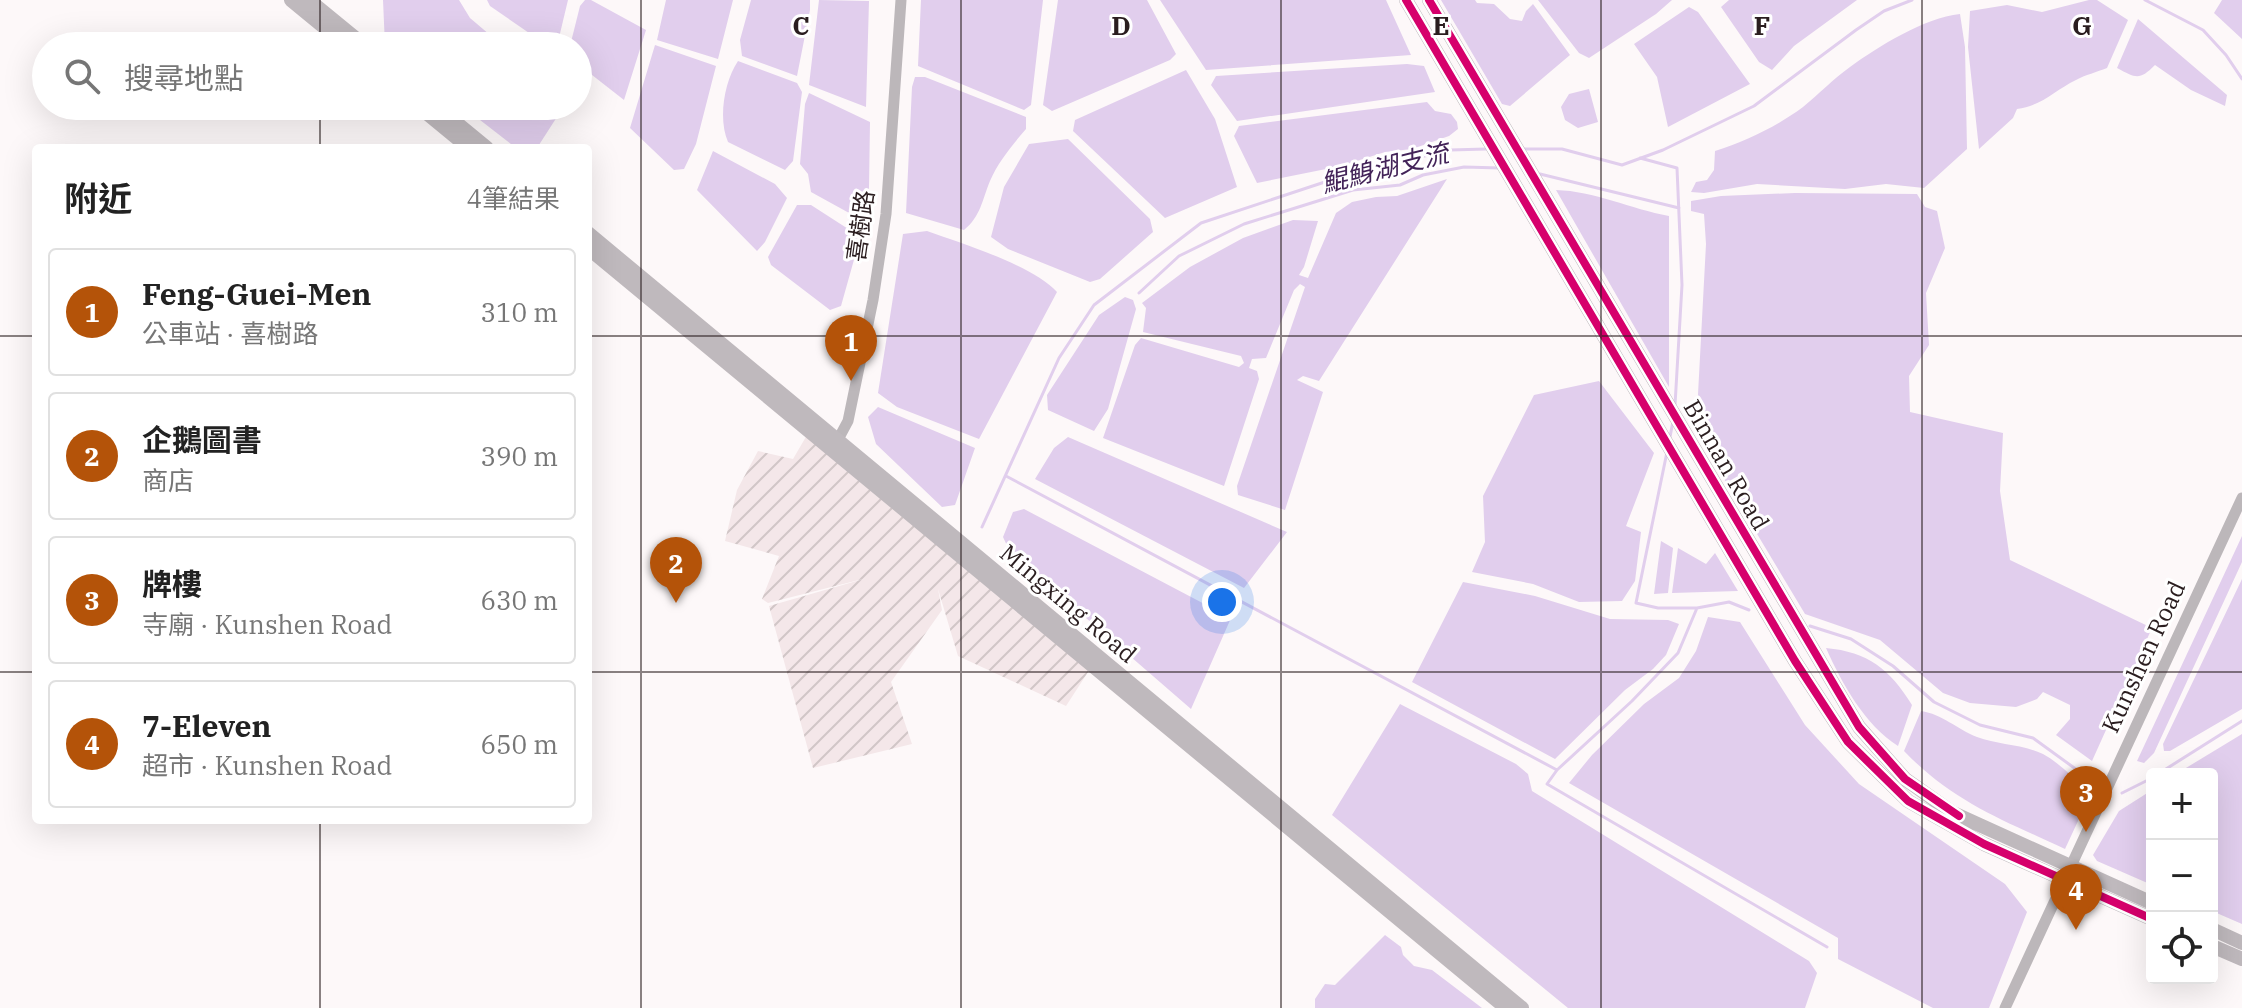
<!DOCTYPE html>
<html lang="zh-TW">
<meta charset="utf-8">
<style>
:root{--surface:#fff;--page:#f2f2f2;--text:#222;--muted:#767676;--line:#e0e0e0;--accent:#b45309}
body{margin:0;font-family:"IBM Plex Serif","Noto Sans TC",serif;background:var(--page);color:var(--text)}
.controls{position:absolute;right:24px;bottom:24px;display:grid;overflow:hidden;border-radius:8px;box-shadow:0 8px 32px #0002}
.controls button{width:72px;height:72px;display:grid;place-items:center;padding:0;border:0;border-bottom:2px solid var(--line);background:var(--surface);color:var(--text);font:40px sans-serif}
.you{position:absolute;left:1222px;top:602px;width:28px;height:28px;margin:-20px;border:6px solid #fff;border-radius:50%;background:#1a73e8;box-shadow:0 0 0 12px #1a73e833}
.badge{display:grid;place-items:center;width:52px;height:52px;border-radius:50%;background:var(--accent);color:#fff;font-size:26px;font-weight:700}
.pin{position:absolute;translate:-50% -66px;filter:drop-shadow(0 2px 4px #0008)}
.pin::after{content:'';position:absolute;top:42px;width:28px;height:24px;background:inherit;clip-path:polygon(0 0,100% 0,50% 100%)}
.list{margin:0;padding:0;list-style:none}
h2{display:flex;justify-content:space-between;align-items:center;height:104px;margin:0;padding:0 32px;font-size:34px}
h2 small{font-size:26px;font-weight:400;color:var(--muted)}
.list li{display:grid;grid-template-columns:52px 1fr auto;gap:24px;align-items:center;box-sizing:border-box;height:128px;margin:0 16px 16px;padding:0 16px;border:2px solid var(--line);border-radius:8px}
.list b{display:block;font-size:30px;white-space:nowrap}
.list p{margin:0;font-size:26px;white-space:nowrap;color:var(--muted)}
.list em{font-size:26px;font-style:normal;color:var(--muted)}
.icon{flex:none;width:44px;height:44px;fill:none;stroke:currentColor;stroke-width:2;stroke-linecap:round;stroke-linejoin:round}
.map{position:relative;flex:none;width:2242px;height:1008px;overflow:hidden}
.search{position:absolute;background:var(--surface);box-shadow:0 8px 32px #0002;left:32px;top:32px;width:560px;height:88px;display:flex;align-items:center;gap:20px;box-sizing:border-box;padding:0 28px;border-radius:44px;color:var(--muted);font-size:30px}
.panel{position:absolute;background:var(--surface);box-shadow:0 8px 32px #0002;left:32px;top:144px;width:560px;height:680px;border-radius:8px}
.map>svg:first-child{display:block}
</style>
<div class="map">
<svg width="2242" height="1008" viewBox="0 0 2242 1008">
<defs>
<pattern id="industrial-furrows" width="10" height="10" patternUnits="userSpaceOnUse" patternTransform="scale(2)"><rect width="10" height="10" fill="#f4e7e9"/><path d="M-1 1l2-2M0 10L10 0M9 11l2-2" fill="none" stroke="#d1c6c7"/></pattern>
</defs>
<rect width="100%" height="100%" fill="#fdf8f9"/>
<!-- industrial -->
<path fill="url(#industrial-furrows)" d="M807 435 1090 669 1066 706 958 656 938 589 942 610 891 682 912 744 813 768 769 606 867 578 768 603 762 599 779 556 725 541 737 490 758 451 793 459Z"/>
<!-- water -->
<path fill="#e1ceed" d="M383 0H459L470 18 503 46H385Z
M487 0H568L557 46H548L490 6Z
M585 0H591L646 30 624 100 578 64V46H570L580 6Z
M666 0H733L718 59 657 40Z
M751 0H810V10L797 76 742 56 740 40Z
M819 0 869 1 866 107 809 85Z
M921 0H1043L1031 105 1024 110 918 66Z
M1058 0H1147L1176 54 1170 60 1052 111 1043 105Z
M1160 0H1386L1411 55 1206 70Z
M1441 0H1475L1477 3 1494 4 1510 19 1522 21 1526 11 1533 4 1570 55 1510 106 1502 104Z
M1538 0H1672L1656 14 1589 58 1579 53Z
M1729 0H1857L1794 46 1772 70 1759 62 1721 7Z
M2089 0H2097L2128 20 2107 68C2097 72 2085 75 2076 80 2055 90 2042 106 2017 109L2013 118 1979 149 1968 47 1970 11 2007 5 2042 12Z
M2222 0H2242V39L2214 13Z
M1689 7 1698 12 1750 84 1668 127 1657 77 1634 44Z
M1960 14 1965 47 1967 149 1924 188 1886 184 1845 189 1757 184 1704 193 1691 192 1696 182 1707 180 1714 170 1715 151C1746 141 1776 127 1803 107 1819 94 1833 79 1850 67 1879 46 1924 18 1960 14Z
M2138 19 2227 95 2225 106 2191 90 2155 65C2139 81 2136 78 2117 68Z
M655 45 716 66 696 144 684 169 674 170 630 128Z
M738 61 797 83 802 92 793 161 785 170 728 142C718 119 724 82 738 61Z
M1407 64 1424 66 1435 92 1237 121 1211 85 1216 76Z
M1186 70 1215 119 1237 187 1165 218 1073 131 1075 120Z
M915 77H925L1026 117V129C1013 144 998 162 990 181 982 200 981 216 964 230L906 213 912 87Z
M1589 89 1598 122 1578 128 1565 120 1561 107 1569 94Z
M809 93 870 122 869 188 860 219 811 192 808 174 800 164 805 104Z
M1427 102 1435 111 1451 114 1457 122 1458 129 1449 136 1412 149 1385 152 1341 166 1257 183 1234 136 1239 126Z
M462 106H564L537 148H516Z
M1068 139 1150 219 1153 232 1100 279 1090 282 1008 249 991 237 1004 187 1029 144Z
M713 151 775 184 787 198 765 242 757 251 697 190Z
M1447 179 1319 381 1303 376 1297 380 1323 392 1285 510 1238 495 1237 486 1305 287 1300 284 1294 290 1266 358 1252 359 1249 368 1257 371 1259 379 1224 486 1103 438 1135 345 1141 338 1239 367 1244 363 1241 356 1143 332 1146 308 1142 303 1190 267 1243 238 1293 220 1318 221 1304 267 1299 275 1308 278 1336 213 1352 202 1376 197 1397 196Z
M1556 190C1594 191 1631 209 1669 216V387Z
M1795 193 1917 194 1925 207 1937 211 1945 248 1926 293 1929 345 1909 376 1910 412 2003 433 2000 491 2010 560 2152 628 2092 761 2056 735 2070 719V705L2043 692 2037 699 2016 707 1970 703 1943 693 1880 640 1805 614 1696 432 1706 244 1704 214 1691 211V201L1721 196Z
M797 205H811L856 234 857 249 841 306 830 310 771 265 768 257Z
M927 231C963 244 1032 265 1057 292L979 439 897 407 878 393 903 234Z
M1125 297 1133 300 1136 309 1108 409 1094 431 1048 410 1047 395 1099 315Z
M1599 381 1654 453 1626 526 1641 532 1635 581 1622 601 1579 602 1533 584 1472 572 1485 542 1483 496 1534 395Z
M878 407 975 448 955 505 942 507 876 444 868 417Z
M1068 437 1287 532 1244 588 1035 479 1054 448Z
M1024 509 1231 618 1191 709 1010 552 1003 537 1013 512Z
M2242 536V562L2154 753 2144 763 2137 761Z
M1661 541 1673 548 1668 593 1654 594Z
M1678 548 1706 564 1715 553 1738 591 1672 593Z
M2242 579V709L2170 751H2164L2163 744Z
M1463 582 1535 596 1610 619 1668 620 1679 624 1666 655 1653 669 1625 690 1555 759 1412 682Z
M1708 617 1740 622 1805 725 1859 784 2005 884 2027 912 1989 1008H1933L1838 959V938L1569 783 1592 755 1644 704 1679 678 1696 651Z
M1826 648C1868 652 1890 669 1912 705L1898 746C1865 725 1842 684 1826 648Z
M1400 704 1516 764 1528 774 1532 791 1809 961 1817 973 1805 1008H1568L1332 815Z
M1921 711C1942 714 1957 729 1977 737 1998 745 2022 744 2043 754 2060 763 2076 781 2091 793L2065 849C2003 820 1953 802 1904 751Z
M2242 734V924L2212 911V774H2176Z
M2152 790V885L2097 861 2093 855 2119 811Z
M1385 935 1401 947 1403 955 1414 966 1432 970 1482 1008H1315V999L1325 984 1335 985Z"/>
<g fill="none" stroke-linecap="round" stroke-linejoin="round">
<!-- stream -->
<path stroke="#e1ceed" stroke-width="3" d="M2145 0 2203 30 2226 55 2242 79
M1522 149H1562L1622 165 1663 150 1754 106 1856 30 1884 11 1912 0
M1640 158 1677 168 1682 285 1675 405
M1540 174 1679 208
M1139 293 1179 256 1244 224 1353 190 1400 185 1423 175 1464 167 1500 168
M1670 437 1673 421
M1667 452 1636 603 1658 608H1697L1729 602 1749 610
M1006 476 1557 770
M982 527 1059 358 1094 305 1201 223 1352 173 1450 150 1486 149
M1697 608 1678 653 1632 701 1557 770 1547 784 1827 947
M1810 626 1851 639 1893 666 1934 702 1980 725 2033 738 2095 783
M2158 774 2242 721
M2122 793 2152 778"/>
<!-- minor -->
<path stroke="#bcb7ba" stroke-width="11" d="M834 447 848 421 873 300 886 214 901 0
M2005 1008 2242 498"/>
<!-- major -->
<path stroke="#bfb9bd" stroke-width="14" d="M291 0 347 46
M309 0 365 46
M1406 0 1795 661 1848 742 1908 801 1984 844 2152 919
M1429 0 1859 727 1905 779 1953 813 2152 903
M418 106 469 148
M436 106 487 148
M588 233 1522 1008
M588 248 1506 1008
M2212 929 2242 943
M2212 946 2242 959"/>
<!-- cycleway casing -->
<g stroke="#fff" stroke-width="13">
<path id="cycleway" d="M1406 0 1795 661 1848 742 1908 801 1984 844 2152 919
M1429 0 1859 727 1905 779 1959 816"/>
</g>
<!-- cycleway -->
<use href="#cycleway" stroke="#d6006c" stroke-width="8"/>
</g>
<!-- grid -->
<path fill="none" stroke="#2a1d1f" stroke-width="2" stroke-opacity="0.55" d="M320 0V46M641 0V1008M961 0V1008M1281 0V1008M1601 0V1008M1922 0V1008M320 106V148M0 336H36M588 336H2242M0 672H36M588 672H2242M320 820V1008"/>
<g text-anchor="middle" stroke-width="6" stroke-linejoin="round" paint-order="stroke">
<!-- street labels -->
<g font-size="24" fill="#2a1d1f" stroke="#fff">
<text transform="translate(861 226) rotate(-82)" y="8">喜樹路</text>
<text transform="translate(1726 465) rotate(60)" y="8">Binnan Road</text>
<text transform="translate(1068 604) rotate(40)" y="8">Mingxing Road</text>
<text transform="translate(2144 657) rotate(-65)" y="8">Kunshen Road</text>
</g>
<!-- water labels -->
<g font-size="26" font-style="italic" fill="#432358" stroke="#fff">
<text transform="translate(1385 168) rotate(-14)" y="9">鯤鯓湖支流</text>
</g>
</g>
<g font-size="26" text-anchor="middle" font-weight="bold" fill="#2a1d1f" stroke="#fff" stroke-width="6" stroke-linejoin="round" paint-order="stroke">
<text x="801" y="35">C</text>
<text x="1121" y="35">D</text>
<text x="1441" y="35">E</text>
<text x="1762" y="35">F</text>
<text x="2082" y="35">G</text>
</g>
</svg>
<div class="controls">
<button>+</button>
<button>−</button>
<button><svg class="icon" aria-label="locate" viewBox="0 0 24 24"><circle cx="12" cy="12" r="6"/><path d="M12 2v4M12 18v4M2 12h4M18 12h4"/></svg></button>
</div>
<div class="you"></div>
<div class="pin badge" style="left:851px;top:381px">1</div>
<div class="pin badge" style="left:676px;top:603px">2</div>
<div class="pin badge" style="left:2086px;top:832px">3</div>
<div class="pin badge" style="left:2076px;top:930px">4</div>
<div class="search"><svg class="icon" aria-label="search" viewBox="0 0 24 24"><circle cx="10" cy="10" r="6"/><path d="M15 15l6 6"/></svg>搜尋地點</div>
<section class="panel">
<h2>附近<small>4筆結果</small></h2>
<ul class="list">
<li><span class="badge">1</span><div><b>Feng-Guei-Men</b><p>公車站 · 喜樹路</p></div><em>310 m</em></li>
<li><span class="badge">2</span><div><b>企鵝圖書</b><p>商店</p></div><em>390 m</em></li>
<li><span class="badge">3</span><div><b>牌樓</b><p>寺廟 · Kunshen Road</p></div><em>630 m</em></li>
<li><span class="badge">4</span><div><b>7-Eleven</b><p>超市 · Kunshen Road</p></div><em>650 m</em></li>
</ul>
</section>
</div>
